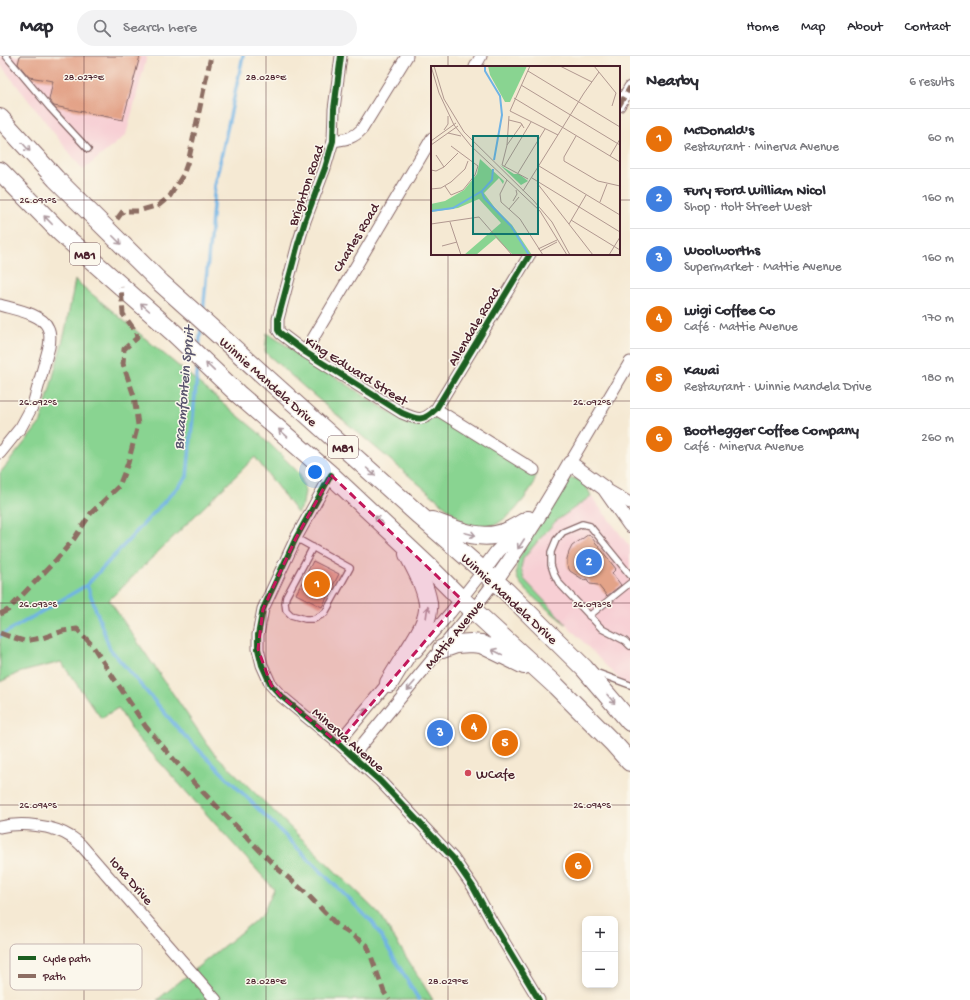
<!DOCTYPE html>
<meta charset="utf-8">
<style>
:root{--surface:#fff;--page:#f2f2f3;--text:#2b2b33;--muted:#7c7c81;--line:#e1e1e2;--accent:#d1495b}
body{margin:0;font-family:"Gochi Hand",sans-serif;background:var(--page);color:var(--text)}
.controls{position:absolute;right:12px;bottom:12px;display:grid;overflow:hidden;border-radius:8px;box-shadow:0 2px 6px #0003}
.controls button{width:36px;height:36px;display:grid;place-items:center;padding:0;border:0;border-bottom:1px solid var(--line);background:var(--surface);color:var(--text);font:20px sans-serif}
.you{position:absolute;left:315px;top:416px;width:14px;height:14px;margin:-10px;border:3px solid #fff;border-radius:50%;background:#1a73e8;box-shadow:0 0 0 6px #1a73e833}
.badge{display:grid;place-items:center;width:26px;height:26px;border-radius:50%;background:var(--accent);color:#fff;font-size:13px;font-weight:700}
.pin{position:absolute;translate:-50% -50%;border:2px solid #fff;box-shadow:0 1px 4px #0006}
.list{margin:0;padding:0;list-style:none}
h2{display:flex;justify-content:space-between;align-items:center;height:52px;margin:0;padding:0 16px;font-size:17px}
h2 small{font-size:13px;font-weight:400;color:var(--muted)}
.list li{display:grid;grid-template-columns:26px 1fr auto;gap:12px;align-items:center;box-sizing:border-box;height:60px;padding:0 16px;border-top:1px solid var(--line)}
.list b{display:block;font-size:15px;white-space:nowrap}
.list p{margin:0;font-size:13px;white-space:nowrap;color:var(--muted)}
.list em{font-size:13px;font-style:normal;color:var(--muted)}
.icon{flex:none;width:22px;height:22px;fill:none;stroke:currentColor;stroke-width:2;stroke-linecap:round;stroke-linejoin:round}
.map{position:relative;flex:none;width:630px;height:944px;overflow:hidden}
header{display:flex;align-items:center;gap:24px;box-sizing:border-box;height:56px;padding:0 20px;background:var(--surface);border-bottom:1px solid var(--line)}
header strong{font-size:19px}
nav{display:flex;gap:22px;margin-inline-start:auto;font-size:14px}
.search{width:280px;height:36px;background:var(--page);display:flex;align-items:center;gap:10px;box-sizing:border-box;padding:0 14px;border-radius:22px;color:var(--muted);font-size:15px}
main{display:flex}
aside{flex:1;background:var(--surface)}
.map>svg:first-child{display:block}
</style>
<header>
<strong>Map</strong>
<div class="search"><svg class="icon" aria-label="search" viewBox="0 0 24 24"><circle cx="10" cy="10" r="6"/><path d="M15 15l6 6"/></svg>Search here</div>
<nav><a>Home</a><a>Map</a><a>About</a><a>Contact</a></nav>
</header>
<main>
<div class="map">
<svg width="630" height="944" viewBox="0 0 630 944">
<rect width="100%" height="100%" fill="#fbf7ec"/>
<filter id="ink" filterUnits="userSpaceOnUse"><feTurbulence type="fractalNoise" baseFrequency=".025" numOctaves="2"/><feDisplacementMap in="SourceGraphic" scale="8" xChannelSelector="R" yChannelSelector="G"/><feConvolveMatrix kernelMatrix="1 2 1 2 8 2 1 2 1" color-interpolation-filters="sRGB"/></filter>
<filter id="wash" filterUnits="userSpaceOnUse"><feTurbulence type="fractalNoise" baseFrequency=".012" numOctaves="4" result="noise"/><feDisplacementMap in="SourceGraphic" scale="16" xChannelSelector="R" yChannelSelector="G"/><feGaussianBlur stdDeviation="0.9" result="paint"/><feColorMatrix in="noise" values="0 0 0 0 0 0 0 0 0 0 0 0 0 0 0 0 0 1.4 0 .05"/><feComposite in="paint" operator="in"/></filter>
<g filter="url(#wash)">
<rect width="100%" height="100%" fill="#f5e9d3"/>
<!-- built -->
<path fill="#f7cfd4" d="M0 0H147L126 79 83 114 0 8Z
M591 440 630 491V635L529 529 524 523 521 512 523 504 537 486 556 465Z"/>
<!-- green -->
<path fill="#89d491" stroke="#6a7a5e" d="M75 224 259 377 300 418 305 435 303 448 297 457 255 401 109 544 212 695 380 859 433 944H157L262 859 274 833 135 679 118 652 101 662 61 606 18 617 0 626V417L41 366 65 276Z
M267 277 391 357 403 364 417 366 443 359 536 419 533 429 524 443 515 454 507 461 497 468 486 471 474 470 466 468 304 331 265 296Z
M570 422C583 422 586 428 591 440L556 465 537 486 523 503 521 512 524 523 566 568C556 560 519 532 517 521 515 516 517 510 517 505L564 427Z"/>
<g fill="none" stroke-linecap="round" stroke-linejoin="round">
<!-- stream -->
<path stroke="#6fb3e5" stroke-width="3.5" d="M203 257 215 129 243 0
M199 292 201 271
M87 529 110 593 182 677 373 867 419 944
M0 580 87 529 187 421 198 309"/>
</g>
<g id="blocks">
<!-- building -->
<path fill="#e3a388" d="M20 0H140L123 64 54 50 49 44 53 25 29 21 18 8Z
M589 478 616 513 612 517 621 529 607 540 598 529 590 528 587 523 584 524 570 515 567 509V503L569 496 572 490Z
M313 505 339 518 322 551 296 538Z"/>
</g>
</g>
<g filter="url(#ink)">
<use href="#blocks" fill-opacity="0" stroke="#866666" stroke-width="1"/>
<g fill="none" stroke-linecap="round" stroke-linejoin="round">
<!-- service casing -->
<g stroke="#866666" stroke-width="8">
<path id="service" d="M6 0 50 52 88 93
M296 482 350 512 325 557 314 563H305L291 559 286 554 285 547 286 541 313 491
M630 519 590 470 582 468 563 476 556 484 551 496V509L554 518 559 527 602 573 625 585 630 590
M589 560 630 527
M595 616 630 629"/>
</g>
<!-- minor casing -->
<g stroke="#866666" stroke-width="13">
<path id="minor" d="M341 0 334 53 333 85 325 112 305 165 298 188 278 263V274L280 277 305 296 402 357C418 364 423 366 436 353L530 198
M475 11 481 0
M619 50 630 31
M333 85C345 83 353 83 362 73L407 0
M0 249C13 253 43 258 48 272 51 278 50 285 49 291L33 349 21 371 0 397
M305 296 432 82
M436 353 534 414
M570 407 630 306
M331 419 296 482 263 553 258 579V593L262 609 271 629 281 640 338 687 380 725 453 802 473 831 492 866 539 944
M606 433 630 447
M416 596 450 557 483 515
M338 687 392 622
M354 702 360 691 473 554 495 525
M0 771C21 766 53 769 71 781 75 783 78 786 81 789L216 944"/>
</g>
<!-- tertiary casing -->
<g stroke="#866666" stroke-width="16">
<path id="tertiary" d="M570 407 604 432 630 469
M483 515 497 496 521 471
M495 525C523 487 547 448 570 407"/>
</g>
<!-- primary casing -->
<g stroke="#866666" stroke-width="20">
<path id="primary" d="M0 62 56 123 161 227 420 460 506 535 584 612 630 666
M0 115 61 177 174 277 238 338 331 419 429 511 461 543 556 630 614 688 630 706
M432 465C456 474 481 486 506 476 513 473 521 468 528 464
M442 593 456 588 471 587 481 588 524 609
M389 627C395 617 401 607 407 598 416 583 430 565 428 547 425 529 416 513 408 498"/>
</g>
<!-- service -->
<use href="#service" stroke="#fff" stroke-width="5.5"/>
<!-- minor -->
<use href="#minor" stroke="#fff" stroke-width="11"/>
<!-- tertiary -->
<use href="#tertiary" stroke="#fff" stroke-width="14"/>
<!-- primary -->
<use href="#primary" stroke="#fff" stroke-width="18"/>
<!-- quiet -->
<path stroke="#8d6e63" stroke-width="5" stroke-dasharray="10 5" stroke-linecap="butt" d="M619 50 630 31
M117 163 123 155H138L159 149 170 140 183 119 189 102 211 0
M0 558 8 554 56 504 74 483 91 457 119 430 128 407 138 369 134 340 123 308 124 293 137 282 136 276 123 258 121 231
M0 577 8 580 24 585 42 582 63 575 77 573 92 589 146 671 195 728 277 812 307 838 338 870 367 889 384 936 389 944"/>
<!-- cycleway casing -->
<g stroke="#fbf7ec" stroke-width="8">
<path id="cycleway" d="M341 0 334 53 333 85 325 112 305 165 298 188 278 263V274L280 277 305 296 402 357C418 364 423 366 436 353L530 198
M331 419 296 482 263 553 258 579V593L262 609 271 629 281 640 338 687 380 725 453 802 473 831 492 866 539 944"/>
</g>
<!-- cycleway -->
<use href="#cycleway" stroke="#1b5e20" stroke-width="6"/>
</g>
<!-- one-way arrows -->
<defs><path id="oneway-shaft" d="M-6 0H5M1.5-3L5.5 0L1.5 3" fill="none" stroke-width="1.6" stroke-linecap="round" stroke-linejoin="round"/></defs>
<g stroke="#ae9aa0">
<use href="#oneway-shaft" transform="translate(26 91) rotate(48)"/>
<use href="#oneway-shaft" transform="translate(48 164) rotate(-134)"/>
<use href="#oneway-shaft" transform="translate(117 184) rotate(45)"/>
<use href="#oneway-shaft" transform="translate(145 251) rotate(-138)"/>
<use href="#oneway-shaft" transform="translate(210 311) rotate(-136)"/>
<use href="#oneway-shaft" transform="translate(283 377) rotate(-139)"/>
<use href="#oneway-shaft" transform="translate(371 416) rotate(42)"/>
<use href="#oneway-shaft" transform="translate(379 464) rotate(-137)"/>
<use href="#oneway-shaft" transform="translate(470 478) rotate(14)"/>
<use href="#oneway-shaft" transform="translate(521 488) rotate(123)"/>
<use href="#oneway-shaft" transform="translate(427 556) rotate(-82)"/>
<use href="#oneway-shaft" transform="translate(497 596) rotate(-153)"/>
<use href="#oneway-shaft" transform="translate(411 630) rotate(130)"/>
<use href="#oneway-shaft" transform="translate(611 643) rotate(49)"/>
<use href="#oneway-shaft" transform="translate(363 657) rotate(-50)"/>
</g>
</g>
<!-- marked area -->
<path fill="#c2185b" fill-opacity="0.2" stroke="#c2185b" stroke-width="3" stroke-dasharray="8 5" stroke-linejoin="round" d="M331 419 461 543 338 687 281 640 271 629 258 593 263 553 296 482Z"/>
<!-- ticks -->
<path fill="none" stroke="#4a1f2b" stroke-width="1" stroke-opacity="0.45" d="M84 0V944M266 0V944M448 0V11M0 144H432M619 144H630M448 198V944M0 345H630M0 547H630M0 749H630"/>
<!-- markers -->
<circle fill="#d1495b" stroke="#fbf7ec" stroke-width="1.5" cx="468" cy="717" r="4"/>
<g text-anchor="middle" stroke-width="3" stroke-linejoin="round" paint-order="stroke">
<!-- shield labels -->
<g fill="#fbf7ec" stroke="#7f6065" stroke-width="1">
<rect x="70" y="187" width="30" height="22" rx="3"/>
<rect x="328" y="380" width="30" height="22" rx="3"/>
</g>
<g font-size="13" font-weight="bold" fill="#4a1f2b">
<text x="85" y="203">M81</text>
<text x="343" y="396">M81</text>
</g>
<!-- street labels -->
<g font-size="14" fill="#4a1f2b" stroke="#fbf7ec">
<text transform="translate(305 129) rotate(-71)" y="5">Brighton Road</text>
<text transform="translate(355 181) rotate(-59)" y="5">Charles Road</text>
<text transform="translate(473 270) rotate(-59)" y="5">Allendale Road</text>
<text transform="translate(357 314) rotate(32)" y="5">King Edward Street</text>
<text transform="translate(269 325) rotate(42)" y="5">Winnie Mandela Drive</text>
<text transform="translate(510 542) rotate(43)" y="5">Winnie Mandela Drive</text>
<text transform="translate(453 578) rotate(-51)" y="5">Mattie Avenue</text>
<text transform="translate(349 683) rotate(41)" y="5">Minerva Avenue</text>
<text transform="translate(132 824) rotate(49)" y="5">Iona Drive</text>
</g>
<!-- poi labels -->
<g font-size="14" fill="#4a1f2b" stroke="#fbf7ec" text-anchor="start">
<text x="476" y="722">WCafe</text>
</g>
<!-- water labels -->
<g font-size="15" font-style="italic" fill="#57536c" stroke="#fbf7ec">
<text transform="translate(183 332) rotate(-85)" y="5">Braamfontein Spruit</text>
</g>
</g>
<!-- overview -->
<g transform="translate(431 10)">
<rect width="189" height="189" fill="#f5e9d3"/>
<path d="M57 0H96L79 36H74L59 9ZM49 93 73 115 72 118 68 112 53 127 64 142 81 159 101 189H82L65 172 45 189H33L70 157 48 133 27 142 0 146V138L14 135 33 124 46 108ZM69 99 83 108H88L97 115 90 119Z" fill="#89d491"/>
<path fill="none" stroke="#6fb3e5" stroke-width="2" d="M54 0V5L69 30 71 49 63 94M51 126 53 132 80 160 98 189M0 145 22 142 51 125 61 114 62 103"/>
<path fill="none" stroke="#b19890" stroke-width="1" d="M0 0 8 27 23 59 40 80 109 145 136 189M3 0 13 33 33 66 102 134 121 156 139 189M99 0 79 45 127 69M129 0 161 16M163 0 185 27 181 40M97 5 189 61M90 19 189 79M83 32 189 96M78 50 76 79 71 99 97 113M78 54 90 57 93 62M13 64 17 58V50M17 67 30 70M145 70 133 91V95L167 115 189 120M0 75 25 57M0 79 27 60M76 79 91 58M5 89 13 101M179 90 189 73M108 100 189 149M73 101 100 56M0 104 5 105 13 101 27 87M87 107 114 63M101 112 189 166M76 114 69 128 70 136 89 153 112 189M106 117 162 189M14 120 20 129 32 124 44 109 47 100 20 80M0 123 10 122 20 116 34 103 37 95M92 125 153 27 168 6M82 135 86 128 85 124M169 136 176 118M78 143 88 131M140 154 189 184M19 156 30 189M0 158 48 151 81 189M138 158 155 129M11 180 26 176M107 183 126 174M109 185 126 176M178 189 189 171"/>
<path fill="#0f766e" fill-opacity="0.15" stroke="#0f766e" stroke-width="2" d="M42 70H107V168H42Z"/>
<rect width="189" height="189" fill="none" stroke="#4a1f2b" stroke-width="2"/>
</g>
<!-- legend -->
<rect x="10" y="888" width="132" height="46" rx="6" fill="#fbf7ec" stroke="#c6b6b2" stroke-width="1"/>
<rect x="18" y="900" width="18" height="4" fill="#1b5e20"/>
<rect x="18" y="918" width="18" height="4" fill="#8d6e63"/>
<g font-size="11" fill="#4a1f2b">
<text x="43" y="906">Cycle path</text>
<text x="43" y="924">Path</text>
</g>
<g font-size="10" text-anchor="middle" fill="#4a1f2b" stroke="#fbf7ec" stroke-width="3" stroke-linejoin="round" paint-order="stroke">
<text x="84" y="24">28.027°E</text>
<text x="266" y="24">28.028°E</text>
<text x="38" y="147">26.091°S</text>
<text x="38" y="349">26.092°S</text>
<text x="592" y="349">26.092°S</text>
<text x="38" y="551">26.093°S</text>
<text x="592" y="551">26.093°S</text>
<text x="38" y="752">26.094°S</text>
<text x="592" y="752">26.094°S</text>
<text x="266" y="928">28.028°E</text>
<text x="448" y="928">28.029°E</text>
</g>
</svg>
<div class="controls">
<button>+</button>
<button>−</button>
</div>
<div class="you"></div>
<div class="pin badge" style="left:317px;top:528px;background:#e8710a">1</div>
<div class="pin badge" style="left:589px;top:506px;background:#3f7fe0">2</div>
<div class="pin badge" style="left:440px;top:677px;background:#3f7fe0">3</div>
<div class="pin badge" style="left:474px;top:671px;background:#e8710a">4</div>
<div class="pin badge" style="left:505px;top:687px;background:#e8710a">5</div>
<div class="pin badge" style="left:578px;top:810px;background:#e8710a">6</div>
</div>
<aside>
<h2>Nearby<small>6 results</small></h2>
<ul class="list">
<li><span class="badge" style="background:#e8710a">1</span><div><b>McDonald's</b><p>Restaurant · Minerva Avenue</p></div><em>60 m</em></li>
<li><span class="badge" style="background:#3f7fe0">2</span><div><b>Fury Ford William Nicol</b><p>Shop · Holt Street West</p></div><em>160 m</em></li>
<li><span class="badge" style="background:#3f7fe0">3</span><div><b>Woolworths</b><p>Supermarket · Mattie Avenue</p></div><em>160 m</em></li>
<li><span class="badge" style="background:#e8710a">4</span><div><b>Luigi Coffee Co</b><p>Café · Mattie Avenue</p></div><em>170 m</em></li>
<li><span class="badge" style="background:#e8710a">5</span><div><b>Kauai</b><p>Restaurant · Winnie Mandela Drive</p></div><em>180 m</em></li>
<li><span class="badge" style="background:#e8710a">6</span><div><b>Bootlegger Coffee Company</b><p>Café · Minerva Avenue</p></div><em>260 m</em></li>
</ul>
</aside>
</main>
